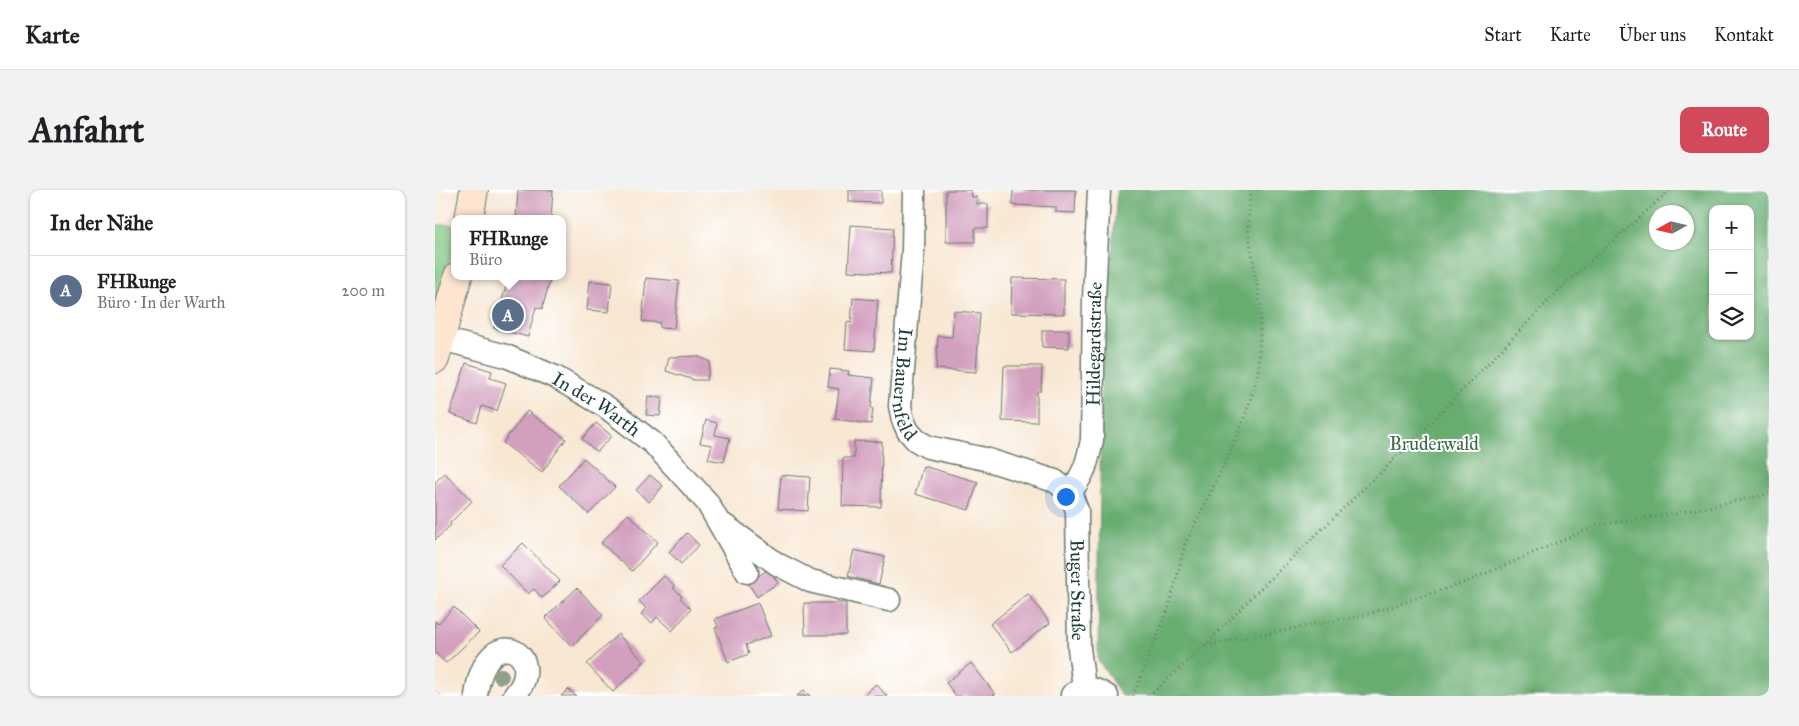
<!DOCTYPE html>
<html lang="de">
<meta charset="utf-8">
<style>
:root{--surface:#fff;--page:#f2f2f2;--text:#202124;--muted:#757577;--line:#e0e0e0;--accent:#d1495b}
body{margin:0;font-family:"IM FELL Great Primer",serif;background:var(--page);color:var(--text)}
.controls{position:absolute;right:15px;top:15px;display:grid;overflow:hidden;border-radius:10px;box-shadow:0 1px 4px #0004}
.controls button{width:45px;height:45px;display:grid;place-items:center;padding:0;border:0;border-bottom:1px solid var(--line);background:var(--surface);color:var(--text);font:25px sans-serif}
.compass{position:absolute;left:1214px;top:15px;width:45px;height:45px;border-radius:50%;background:var(--surface);box-shadow:0 1px 4px #0004;rotate:262deg}
.you{position:absolute;left:630px;top:306px;width:18px;height:18px;margin:-12px;border:4px solid #fff;border-radius:50%;background:#1a73e8;box-shadow:0 0 0 8px #1a73e833}
.badge{display:grid;place-items:center;width:32px;height:32px;border-radius:50%;background:var(--accent);color:#fff;font-size:16px;font-weight:700}
.pin{position:absolute;translate:-50% -50%;border:2px solid #fff;box-shadow:0 1px 5px #0006}
.popup{position:absolute;left:16px;top:25px;width:115px;height:65px;box-sizing:border-box;display:grid;place-content:center;border-radius:10px;background:var(--surface);filter:drop-shadow(0 1px 4px #0005);font-size:16px;white-space:nowrap;color:var(--muted)}
.popup b{font-size:19px;color:var(--text)}
.popup::after{content:'';position:absolute;left:50%;top:100%;margin-left:-10px;border:10px solid transparent;border-top-color:var(--surface)}
.list{margin:0;padding:0;list-style:none}
h2{display:flex;justify-content:space-between;align-items:center;height:65px;margin:0;padding:0 20px;font-size:21px}
h2 small{font-size:16px;font-weight:400;color:var(--muted)}
.list li{display:grid;grid-template-columns:32px 1fr auto;gap:15px;align-items:center;box-sizing:border-box;height:70px;padding:0 20px;border-top:1px solid var(--line)}
.list b{display:block;font-size:19px;white-space:nowrap}
.list p{margin:0;font-size:16px;white-space:nowrap;color:var(--muted)}
.list em{font-size:16px;font-style:normal;color:var(--muted)}
.icon{flex:none;width:28px;height:28px;fill:none;stroke:currentColor;stroke-width:2;stroke-linecap:round;stroke-linejoin:round}
.map{position:relative;flex:none;width:1334px;height:506px;overflow:hidden;border-radius:10px}
header{display:flex;align-items:center;gap:30px;box-sizing:border-box;height:70px;padding:0 25px;background:var(--surface);border-bottom:1px solid var(--line)}
header strong{font-size:24px}
nav{display:flex;gap:28px;margin-inline-start:auto;font-size:18px}
.intro{display:flex;align-items:center;justify-content:space-between;box-sizing:border-box;height:120px;padding:0 30px}
h1{margin:0;font-size:35px}
.button{padding:12px 22px;border-radius:10px;background:var(--accent);color:#fff;font-size:18px;font-weight:700}
main{display:flex;gap:30px;padding:0 30px}
aside{flex:1;background:var(--surface);border-radius:10px;box-shadow:0 1px 4px #0004}
.map>svg:first-child{display:block}
</style>
<header>
<strong>Karte</strong>
<nav><a>Start</a><a>Karte</a><a>Über uns</a><a>Kontakt</a></nav>
</header>
<div class="intro"><h1>Anfahrt</h1><a class="button">Route</a></div>
<main>
<aside>
<h2>In der Nähe<small></small></h2>
<ul class="list">
<li><span class="badge" style="background:#5c6f8a">A</span><div><b>FHRunge</b><p>Büro · In der Warth</p></div><em>200 m</em></li>
</ul>
</aside>
<div class="map">
<svg width="1334" height="506" viewBox="0 0 1334 506">
<rect width="100%" height="100%" fill="#fff"/>
<filter id="ink" filterUnits="userSpaceOnUse"><feTurbulence type="fractalNoise" baseFrequency=".02" numOctaves="2"/><feDisplacementMap in="SourceGraphic" scale="10" xChannelSelector="R" yChannelSelector="G"/><feConvolveMatrix kernelMatrix="1 2 1 2 8 2 1 2 1" color-interpolation-filters="sRGB"/></filter>
<filter id="wash" filterUnits="userSpaceOnUse"><feTurbulence type="fractalNoise" baseFrequency=".0096" numOctaves="4" result="noise"/><feDisplacementMap in="SourceGraphic" scale="20" xChannelSelector="R" yChannelSelector="G"/><feGaussianBlur stdDeviation="1.12" result="paint"/><feColorMatrix in="noise" values="0 0 0 0 0 0 0 0 0 0 0 0 0 0 0 0 0 1.4 0 .05"/><feComposite in="paint" operator="in"/></filter>
<g filter="url(#wash)">
<rect width="100%" height="100%" fill="#f8e7d3"/>
<!-- green -->
<path fill="#81c782" stroke="#50825b" d="M0 35H19V50L6 115H0Z"/>
<!-- forest -->
<path fill="#68ac70" stroke="#447452" fill-rule="evenodd" d="M682 0H1334V506H687L663 470 666 201ZM1278 19H1315V146H1278ZM1222 22H1252V52H1222Z"/>
<g id="blocks">
<!-- building -->
<path fill="#d29fbe" d="M83 0H118L116 29H81Z
M414 0H446V13L414 12Z
M511 0H536L537 7H542V14H553V38H540V52H511Z
M578 0H641L640 23 621 22V17L577 15Z
M416 35 458 38 456 83 413 81Z
M74 86 116 87 107 119 101 117 93 147 59 138Z
M211 88 244 91 239 139 225 138V133L207 131Z
M577 88 629 89V124L576 123Z
M155 91 177 93 174 122 152 120Z
M418 108 443 110 439 161 410 159 412 132 416 133Z
M519 121 545 123 541 182 501 179 503 146 517 147Z
M607 140H634V158L607 157Z
M263 166 275 172 272 190H259L231 181 234 167Z
M31 173 57 181 55 188 71 193 62 221 47 216 42 233 15 224Z
M569 176H607L606 201H602V232L567 231Z
M395 179 414 181 413 185 439 188 436 218 438 219 436 234 400 229 404 199 393 197Z
M213 206 227 207 225 226 211 225Z
M92 221 131 249 107 282 68 253Z
M271 230 282 233 280 245 295 248 289 272 273 269 277 255 265 253Z
M161 233 177 246 162 262 147 249Z
M419 251 447 252 446 317 407 316 408 268H419Z
M149 268 180 297 154 324 124 296Z
M488 276 543 292 534 320 480 304Z
M10 283 37 311 15 333 16 335 0 350V292Z
M215 285 228 296 214 312 201 300Z
M346 285 375 287 373 321 343 319Z
M193 324 223 352 197 381 166 353Z
M252 343 264 355 246 374 234 362Z
M88 353 125 391 107 408 99 399 93 404 65 375Z
M419 360 450 367 444 394 413 386Z
M334 379 343 393 322 407 313 393Z
M229 386 240 396 238 398 247 406 245 408 256 419 237 441 222 427 217 433 206 424 211 418 204 411Z
M142 398 168 425 137 456 110 428Z
M593 404 615 433 577 462 555 434Z
M323 413 336 446 311 455 314 464 293 472 280 438 283 437 280 429Z
M369 413H411V445H370Z
M19 417 44 442 11 473 0 463V431L3 434Z
M183 444 209 472 178 502 152 474Z
M536 473 560 504 557 506H521L511 493Z
M441 494 452 506H428Z
M133 499 141 506H126Z
M369 500 375 506H362Z"/>
</g>
</g>
<g filter="url(#ink)">
<use href="#blocks" fill-opacity="0" stroke="#6b786c" stroke-width="1"/>
<g fill="none" stroke-linecap="round" stroke-linejoin="round">
<!-- street casing -->
<g stroke="#6b786c" stroke-width="25">
<g id="street">
<path id="s1" d="M479 0 478 61 465 216 468 230 473 241 481 250 493 257 550 269 620 291 635 303 642 320 644 458 649 498"/>
<path id="s2" d="M7 149 71 166 120 187 170 216 218 253 272 312 312 382"/>
<path id="s3" d="M635 303C650 282 652 274 657 250L659 109 664 0"/>
<path d="M289 335 342 374 375 391 454 410"/>
<path d="M637 505C650 495 659 498 672 506"/>
<path d="M41 506C51 426 116 465 79 506"/>
</g>
</g>
<!-- secondary casing -->
<g stroke="#6b786c" stroke-width="30">
<path id="secondary" d="M34 29 39 0
M0 169 23 86"/>
</g>
<!-- path -->
<path stroke="#6b786c" stroke-width="3" stroke-dasharray="1 4" stroke-linecap="butt" d="M771 455 930 425 1031 392 1163 335 1243 323 1334 304
M0 501 5 506
M698 506 734 417 750 354 795 263 814 215 823 182 825 147V113L813 40 815 0
M714 506 770 455 824 400 978 251 1127 97 1235 0"/>
<!-- street -->
<use href="#street" stroke="#fff" stroke-width="22"/>
<!-- secondary -->
<use href="#secondary" stroke="#fde5d0" stroke-width="28"/>
</g>
<!-- trees -->
<circle fill="#91a088" cx="66" cy="486" r="8"/>
</g>
<g text-anchor="middle" stroke-width="4" stroke-linejoin="round" paint-order="stroke">
<!-- street labels -->
<g font-size="19" fill="#1f3d34" stroke="#fff">
<text dy="7" stroke="none"><textPath href="#s3" startOffset="154">Hildegardstraße</textPath></text>
<text dy="7" stroke="none"><textPath href="#s1" startOffset="195">Im Bauernfeld</textPath></text>
<text dy="7" stroke="none"><textPath href="#s2" startOffset="169">In der Warth</textPath></text>
<text dy="7" stroke="none"><textPath href="#s1" startOffset="518">Buger Straße</textPath></text>
</g>
<!-- park labels -->
<g font-size="19" fill="#3c664b" stroke="#fff">
<text x="999" y="260">Bruderwald</text>
</g>
</g>
</svg>
<div class="controls">
<button>+</button>
<button>−</button>
<button><svg class="icon" aria-label="layers" viewBox="0 0 24 24"><path d="M12 4l9 5-9 5-9-5zM3 14l9 5 9-5"/></svg></button>
</div>
<svg class="compass" viewBox="-18 -18 36 36"><path d="M0-13l5 13h-10z" fill="#e53935"/><path d="M0 13l5-13h-10z" fill="#757577"/></svg>
<div class="you"></div>
<div class="pin badge" style="left:73px;top:125px;background:#5c6f8a">A</div>
<div class="popup"><b>FHRunge</b>Büro</div>
</div>
</main>
